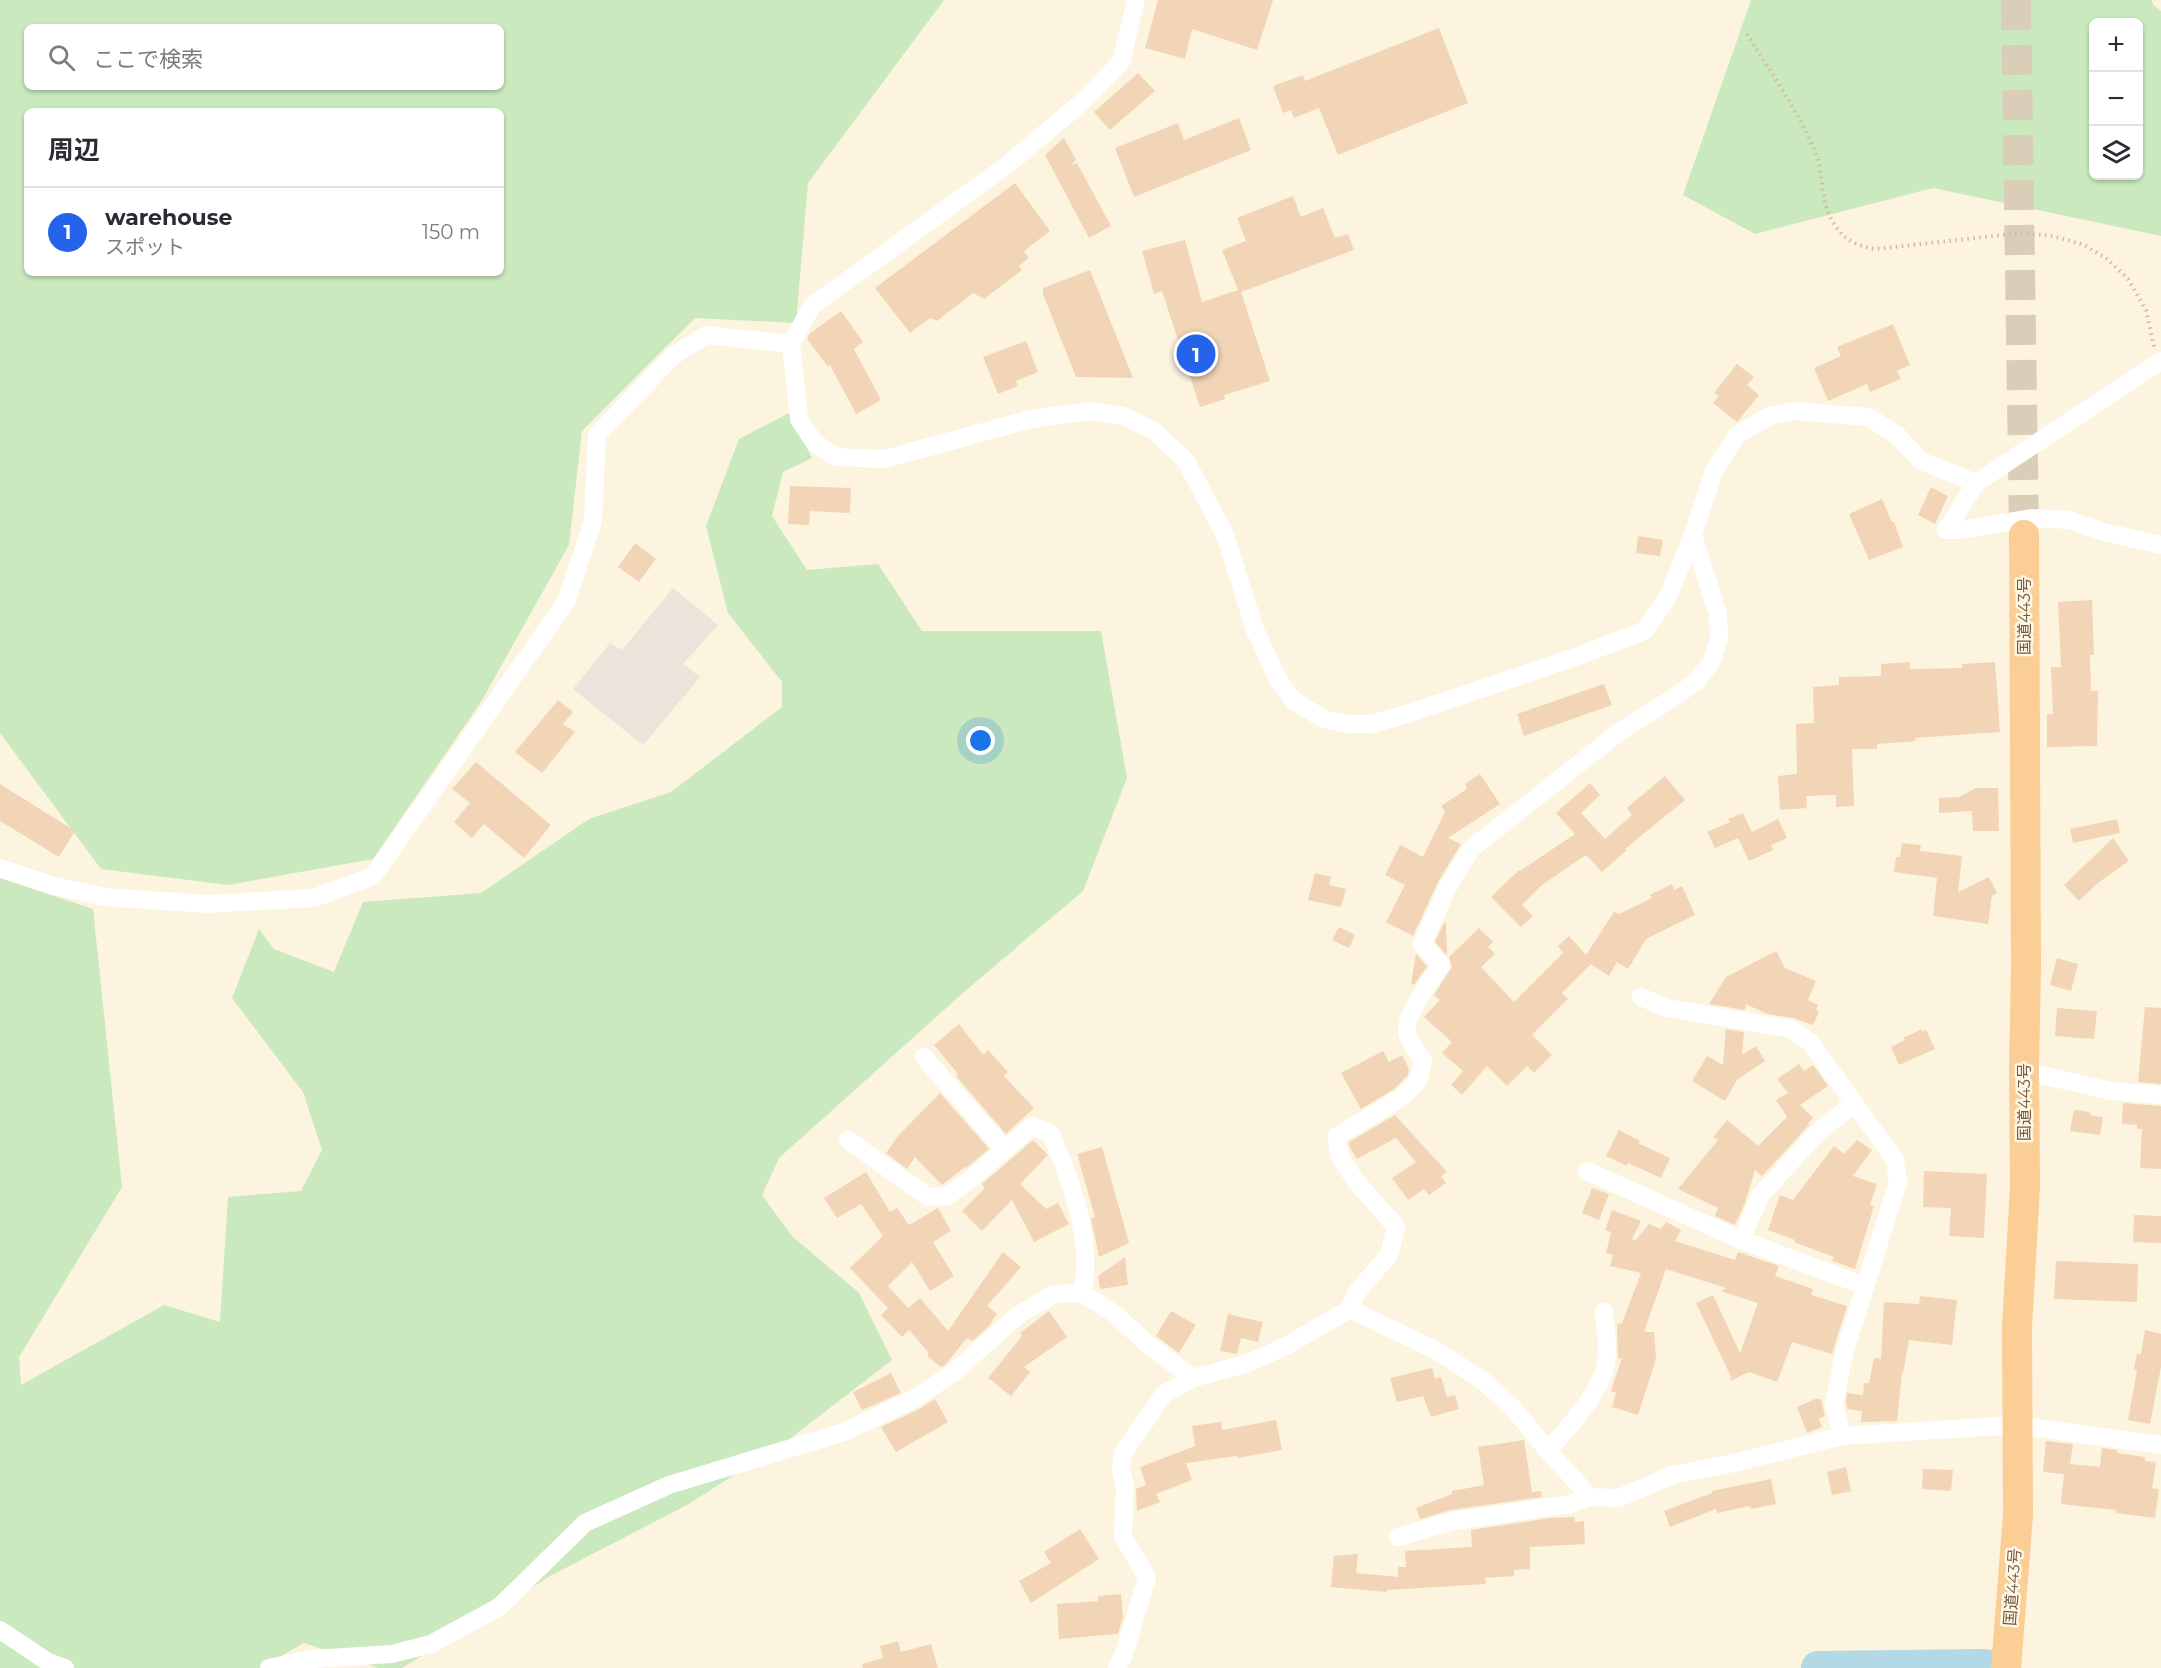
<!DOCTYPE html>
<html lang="ja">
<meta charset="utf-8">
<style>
:root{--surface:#fff;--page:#f2f2f3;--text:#2b2b33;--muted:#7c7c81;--line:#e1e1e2;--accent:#2563eb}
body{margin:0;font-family:Montserrat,"Noto Sans JP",sans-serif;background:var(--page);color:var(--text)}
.controls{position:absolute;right:18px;top:18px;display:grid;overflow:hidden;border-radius:9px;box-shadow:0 2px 4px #0004}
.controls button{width:54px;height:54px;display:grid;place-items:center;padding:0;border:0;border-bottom:2px solid var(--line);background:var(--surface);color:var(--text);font:30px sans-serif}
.you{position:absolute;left:981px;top:741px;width:21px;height:21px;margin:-15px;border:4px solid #fff;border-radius:50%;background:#1a73e8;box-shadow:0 0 0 9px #1a73e833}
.badge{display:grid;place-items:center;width:39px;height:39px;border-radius:50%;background:var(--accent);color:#fff;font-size:20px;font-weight:700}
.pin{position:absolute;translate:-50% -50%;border:3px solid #fff;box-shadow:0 2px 6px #0006}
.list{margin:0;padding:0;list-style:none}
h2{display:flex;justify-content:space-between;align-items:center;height:78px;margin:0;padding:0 24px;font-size:26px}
h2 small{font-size:20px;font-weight:400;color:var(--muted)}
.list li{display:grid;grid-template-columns:39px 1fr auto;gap:18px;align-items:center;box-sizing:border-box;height:90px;padding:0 24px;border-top:2px solid var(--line)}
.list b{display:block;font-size:22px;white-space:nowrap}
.list p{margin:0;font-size:20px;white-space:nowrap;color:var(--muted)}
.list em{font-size:20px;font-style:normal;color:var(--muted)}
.icon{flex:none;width:33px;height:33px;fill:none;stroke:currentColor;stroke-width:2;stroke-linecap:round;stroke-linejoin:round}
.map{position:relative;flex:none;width:2161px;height:1668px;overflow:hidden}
.search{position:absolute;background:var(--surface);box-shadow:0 2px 4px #0004;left:24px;top:24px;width:480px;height:66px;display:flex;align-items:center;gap:15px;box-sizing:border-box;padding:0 21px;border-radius:9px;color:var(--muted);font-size:22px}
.panel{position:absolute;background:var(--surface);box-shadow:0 2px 4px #0004;left:24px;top:108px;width:480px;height:168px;border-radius:9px}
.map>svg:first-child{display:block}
</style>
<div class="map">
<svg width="2161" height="1668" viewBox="0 0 2161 1668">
<rect width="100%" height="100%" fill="#fcf4df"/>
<!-- industrial -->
<path fill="#eae4db" d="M673 588 718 625 683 664 700 677 643 745 573 689 610 643 622 650Z"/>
<!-- green -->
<path fill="#cae9be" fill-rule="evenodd" d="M0 0H944L808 183 796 323 695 318 582 431 569 545 481 702 373 859 228 885 101 869 0 733ZM27 27H501V87H27ZM27 111H501V273H27Z
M1751 0H2152L2153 5 2161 11V236L1933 188 1755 234 1683 195ZM2094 22H2138V176H2094Z
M789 413 812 458 783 472 772 516 807 570 878 564 922 631H1101L1127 778 1083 891 964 992 779 1158 762 1195 792 1236 859 1293 892 1360 783 1444 687 1505 552 1575 402 1668H378L304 1643 260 1668H0V878L93 909 122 1187 19 1357 21 1385 164 1305 220 1322 228 1197 301 1191 322 1150 303 1092 232 998 259 929 274 949 334 972 363 902 481 893 589 819 671 792 782 707V682L728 613 706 526 739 439Z"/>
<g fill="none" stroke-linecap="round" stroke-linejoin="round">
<!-- river -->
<path stroke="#b3d9e6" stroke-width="34" d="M1818 1668 1984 1666 1997 1668"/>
</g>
<!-- building -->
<path fill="#f2d5b6" d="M1158 0H1273L1257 50 1192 29 1185 59 1145 48Z
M1439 28 1468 103 1338 155 1319 108 1294 118 1291 110 1283 113 1273 86 1303 75 1305 81Z
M1138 73 1155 91 1110 130 1094 112Z
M1239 118 1251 150 1134 197 1115 148 1178 123 1184 140Z
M1064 138 1076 160 1070 166 1077 163 1111 226 1089 238 1045 155Z
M1015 183 1050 231 1024 251 1029 258 1019 266 1022 270 984 299 973 293 937 321 930 318 910 333 875 288Z
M1293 196 1301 217 1323 208 1335 238 1348 234 1354 250 1241 292 1270 381 1224 395 1225 399 1200 407 1162 291 1154 294 1142 251 1185 240 1202 302 1238 290 1222 250 1246 241 1237 218Z
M1090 270 1133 378 1076 377 1043 294V288Z
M841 311 863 342 854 349 881 400 856 414 830 365 828 367 807 339 809 334Z
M1893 324 1910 365 1897 371 1901 379 1870 392 1867 384 1828 401 1814 368 1841 356 1837 347Z
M1026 341 1038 372 1016 381 1018 386 998 394 983 357Z
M1737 364 1754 377 1747 385 1759 395 1737 422 1713 403 1719 396 1714 393Z
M790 486 851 488 850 513 810 511 809 525 788 524Z
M1931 487 1948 496 1935 524 1918 515Z
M1882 499 1892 522H1894L1903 547 1869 560 1849 514Z
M1638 536 1663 540 1660 556 1636 553Z
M635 543 656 559 639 582 618 567Z
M2092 600 2094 655H2090L2091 691H2098L2097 746 2047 747V714H2053L2051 667H2061L2058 602Z
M1910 662V669L1962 668V664L1995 662 2000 732 1915 738 1916 741 1877 744V749H1852L1854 806 1836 807V795L1806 796 1807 808 1780 810 1778 776 1797 774 1796 724 1814 723 1813 687 1839 685V677L1881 676V664Z
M1604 684 1612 705 1524 736 1517 714Z
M558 700 573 712 563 724 575 732 542 773 515 752Z
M476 762 551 825 524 858 484 824 472 838 454 822 470 803 452 789Z
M1480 774 1500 804 1448 838 1461 844 1438 882 1413 936 1386 922 1405 885 1385 875 1400 845 1423 857 1445 812 1441 806 1467 789 1465 784Z
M1665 776 1685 800 1625 849 1627 850 1602 872 1586 855 1542 885 1522 905 1533 916 1521 927 1491 897 1519 870 1520 871 1575 834 1556 813 1590 783 1600 795 1581 813 1605 839 1632 815 1627 808Z
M0 784 75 831 59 857 0 821Z
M1976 788H1998L1999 831H1973L1972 811 1939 813V798L1959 797Z
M1743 813 1752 832 1778 819 1787 838 1771 845 1773 850 1749 861 1738 838 1715 848 1707 832 1730 822 1728 819Z
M2117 819 2120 833 2073 843 2070 829Z
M2113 838 2129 861 2098 883 2079 901 2064 885Z
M1902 843 1921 845 1920 851 1962 856 1958 892 1989 877 1997 893 1992 896 1988 924 1933 916 1937 878 1894 872 1896 857H1900Z
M1315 873 1331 877 1329 885 1346 889 1341 907 1308 900Z
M1672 884 1674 890 1682 886 1695 915 1646 939 1628 969 1617 962 1609 976 1591 964 1562 993 1568 999 1532 1035 1552 1055 1534 1073 1527 1066 1507 1086 1487 1066 1462 1095 1451 1085 1463 1071 1442 1053 1452 1042 1424 1017 1440 1000 1434 995 1452 967 1449 957 1479 928 1493 942 1488 947 1495 954 1481 967 1514 1002 1563 953 1558 946 1569 936 1586 955 1614 912 1619 914 1652 898 1650 895Z
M1444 923H1446L1447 955 1435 942Z
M1339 927 1355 935 1349 948 1332 940Z
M1776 951 1785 968 1816 981 1808 1000 1818 1005 1816 1010 1819 1012 1813 1025 1793 1018 1767 1014 1746 1004 1745 1010 1709 1004 1726 977Z
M1416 954 1427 966 1414 985 1411 984Z
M2057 958 2078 964 2071 991 2050 985Z
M2145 1007 2161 1008V1084L2138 1082Z
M2057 1008 2097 1011 2094 1039 2055 1036Z
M959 1024 983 1055 988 1050 1008 1072 1004 1076 1034 1108 1006 1134 956 1076 958 1074 934 1045Z
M1726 1029 1744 1032 1742 1055 1756 1046 1765 1061 1737 1080 1725 1101 1692 1081 1707 1056 1723 1065Z
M1922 1029 1923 1032 1926 1030 1935 1049 1899 1065 1891 1047 1905 1040 1903 1038Z
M1383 1051 1389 1062 1402 1055 1409 1069 1408 1075 1394 1089 1361 1109 1341 1073Z
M1799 1064 1804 1071 1813 1065 1828 1086 1800 1105 1813 1118 1808 1123 1809 1125 1762 1176 1755 1170 1745 1203 1735 1225 1715 1216 1718 1208 1678 1189 1718 1140 1713 1137 1727 1120 1758 1146 1787 1117 1776 1100 1788 1093 1777 1079Z
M940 1093 989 1149 966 1168 965 1167 942 1185 915 1157 907 1169 886 1153 898 1136Z
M2123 1103 2161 1106V1169L2140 1168 2142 1129H2137V1125L2122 1124Z
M2074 1110 2090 1112V1115L2103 1117 2100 1135 2070 1131Z
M1395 1115 1447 1172 1441 1176 1446 1183 1429 1195 1424 1189 1408 1200 1392 1178 1416 1162 1396 1138 1357 1159 1349 1146V1142Z
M1619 1130 1640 1141 1638 1143 1670 1158 1661 1178 1628 1163 1627 1166 1606 1156Z
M1033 1140 1048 1155 1020 1184 1046 1209 1058 1203 1069 1224 1034 1242 1012 1200 982 1231 962 1211 985 1188 982 1184Z
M1857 1140 1872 1150 1853 1176 1877 1184 1870 1205 1874 1206 1855 1269 1832 1261 1834 1257 1794 1242 1795 1240 1768 1230 1780 1195 1793 1200 1834 1146 1844 1154Z
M1102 1147 1129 1243 1099 1257 1091 1218 1095 1217 1077 1154Z
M1924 1171 1987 1174 1984 1238 1949 1236 1951 1208 1923 1207Z
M866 1172 890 1212 897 1208 909 1225 938 1208 951 1231 933 1242 954 1276 930 1291 912 1262 888 1286 908 1308 920 1298 948 1331 1003 1252 1021 1267 987 1306 997 1314 989 1326 972 1341 967 1338 946 1364 941 1367 927 1356 929 1353 909 1330 902 1337 881 1315 888 1308 850 1268 883 1236 861 1204 837 1218 824 1198Z
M1592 1188 1609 1194 1599 1220 1582 1213Z
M1612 1210 1641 1221 1632 1239 1635 1241 1649 1224 1661 1229 1666 1222 1681 1230 1675 1241 1735 1260 1738 1252 1779 1266 1775 1276 1813 1289 1811 1295 1847 1306 1832 1354 1792 1342 1777 1382 1749 1372 1730 1381 1731 1377 1696 1303 1713 1295 1740 1353 1758 1303 1721 1291 1726 1288 1666 1269 1644 1332H1654L1656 1359 1638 1415 1612 1407 1616 1393 1611 1391 1622 1358 1618 1359 1617 1324 1622 1323 1641 1273 1610 1266 1613 1255 1606 1253 1611 1232 1605 1230Z
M2134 1215 2161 1216V1243L2133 1242Z
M1125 1257 1128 1285 1100 1289 1098 1276Z
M2056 1261 2138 1264 2137 1302 2054 1299Z
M1920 1296 1957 1300 1952 1345 1909 1340 1903 1373H1902L1897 1421 1861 1422 1862 1411 1847 1409 1846 1401 1847 1393 1863 1395 1864 1383H1869L1874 1358 1881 1359 1884 1302 1919 1304Z
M1049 1311 1067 1337 1024 1367 1030 1372 1011 1396 988 1378 1022 1336 1020 1333Z
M1171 1311 1196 1325 1179 1353 1156 1336Z
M1228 1314 1263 1322 1258 1342 1241 1338 1237 1354 1220 1351Z
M2145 1330 2161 1334V1367L2150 1424 2128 1420 2137 1370 2134 1369 2137 1353 2141 1354Z
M1432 1368 1435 1379 1441 1377 1447 1397 1455 1395 1459 1409 1431 1417 1423 1396 1397 1402 1390 1378Z
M891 1373 901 1393 862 1410 853 1392Z
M935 1399 948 1422 896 1452 881 1427 919 1409Z
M1815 1399H1821L1825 1416 1819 1419 1822 1427 1807 1433 1797 1407Z
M1276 1420 1282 1450 1237 1458V1456L1186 1463 1192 1480 1156 1494 1160 1502 1137 1511 1136 1489 1146 1485 1140 1467 1195 1446 1192 1426 1221 1422 1222 1430Z
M1524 1440 1532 1492 1541 1491 1542 1497 1451 1510 1420 1519 1416 1508 1452 1494V1491L1484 1485 1478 1447Z
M2046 1441 2073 1444 2070 1464 2100 1467 2102 1448 2117 1450V1453L2145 1457V1461L2156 1462 2152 1488 2159 1489 2155 1518 2116 1513V1510L2061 1504 2064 1474 2043 1472Z
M1846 1467 1851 1491 1832 1495 1827 1472Z
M1923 1469 1953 1470 1951 1491 1922 1489Z
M1771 1479 1776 1504 1751 1509 1750 1506 1717 1513 1716 1509 1670 1527 1664 1511 1712 1493V1491Z
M1574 1517 1575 1522 1584 1521 1585 1544 1530 1547V1569L1514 1570V1576L1485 1578 1486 1584 1387 1590V1592L1331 1587 1334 1556 1358 1554 1356 1573 1398 1577V1567H1406L1405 1551 1472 1547 1471 1530 1550 1518Z
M1080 1529 1099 1559 1031 1603 1019 1581 1051 1563 1044 1552Z
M1121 1594 1123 1618 1118 1634 1059 1639 1057 1604 1098 1601V1596Z
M898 1641 901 1652 931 1644 938 1668H863L862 1664 883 1658 880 1646Z"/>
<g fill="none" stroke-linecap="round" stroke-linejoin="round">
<!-- trunk-tunnel -->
<path stroke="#daceb9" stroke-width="30" stroke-dasharray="30 15" stroke-linecap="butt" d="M2016 0 2024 535"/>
<!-- path -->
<path stroke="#d6b89a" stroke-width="4" stroke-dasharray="1.5 4.5" stroke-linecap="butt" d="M1747 34C1771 73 1799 112 1816 154 1824 174 1820 201 1832 220 1843 240 1854 245 1875 249L2021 233 2053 236 2084 245 2106 258 2128 279 2146 310 2154 347"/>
<!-- minor -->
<path stroke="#fff" stroke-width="18" d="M791 344 812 306 1007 165 1081 103 1121 62 1136 0
M2161 361 1976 483 1946 530H1961L2031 518 2069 520 2104 532 2161 545
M0 868 51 885 104 897 207 904 314 898 373 876 566 602 593 521 597 435 673 356 706 335 791 344 799 419 814 442 836 457 885 459 1031 419 1089 411 1123 416 1154 431 1186 461 1225 535 1255 630 1279 681 1294 701 1324 719 1347 724H1372L1410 713 1578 656 1644 631 1668 597 1693 535 1714 471 1736 436 1769 416 1795 411 1868 417 1897 435 1921 461 1976 483
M1641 997 1667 1008 1791 1029 1810 1042 1895 1160 1898 1182 1844 1354 1834 1403 1842 1436
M924 1057 1004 1149
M2024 1071 2111 1091 2161 1095
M848 1140 928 1197 947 1196 972 1178 1032 1126 1051 1134C1071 1181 1094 1242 1082 1293
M1587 1171 1741 1240 1865 1286
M1741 1240 1760 1196 1818 1132 1853 1104
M1350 1309 1437 1351 1482 1380 1513 1408 1548 1451 1590 1497 1619 1498 1672 1475 1729 1464 1842 1436 2017 1425 2161 1445
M1548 1451C1568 1427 1592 1403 1603 1374 1610 1355 1606 1332 1604 1312
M1398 1537 1453 1521 1570 1504 1590 1497
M0 1630 48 1662 65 1668
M269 1668 312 1659 392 1654 431 1644 499 1607 585 1523 669 1485 844 1432 914 1399 953 1373 1017 1316 1054 1294 1082 1293 1115 1314 1146 1343 1193 1378
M1117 1668 1124 1654 1147 1578 1123 1536 1125 1486 1121 1470 1123 1453 1164 1394 1193 1378 1246 1364 1286 1346 1350 1309 1356 1293 1389 1255 1396 1227 1355 1180 1339 1155 1337 1136 1401 1098 1418 1081 1423 1061C1418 1053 1408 1041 1407 1032 1405 1016 1431 979 1441 965L1422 944 1448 887 1471 849 1619 732 1673 698 1697 681 1712 661 1719 638 1718 615 1693 535"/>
<!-- trunk -->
<path stroke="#face94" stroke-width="30" d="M2006 1668 2018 1515 2017 1327 2025 1187 2024 1071 2026 966 2024 535"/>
</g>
<g text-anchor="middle" stroke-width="5" stroke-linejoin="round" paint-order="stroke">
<!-- street labels -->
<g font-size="16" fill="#735b46" stroke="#fff8e5">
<text transform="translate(2024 616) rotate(-90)" y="6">国道443号</text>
<text transform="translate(2024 1102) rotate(-90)" y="6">国道443号</text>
<text transform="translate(2012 1587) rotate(-86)" y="6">国道443号</text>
</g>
</g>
</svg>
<div class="controls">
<button>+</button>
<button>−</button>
<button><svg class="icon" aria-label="layers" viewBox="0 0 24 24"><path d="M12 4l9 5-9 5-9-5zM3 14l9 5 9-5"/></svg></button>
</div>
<div class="you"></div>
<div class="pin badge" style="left:1196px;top:354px">1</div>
<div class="search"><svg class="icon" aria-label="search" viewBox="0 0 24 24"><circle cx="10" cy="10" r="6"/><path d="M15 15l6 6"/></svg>ここで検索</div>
<section class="panel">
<h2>周辺<small></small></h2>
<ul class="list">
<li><span class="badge">1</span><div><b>warehouse</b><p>スポット</p></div><em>150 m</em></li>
</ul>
</section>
</div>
